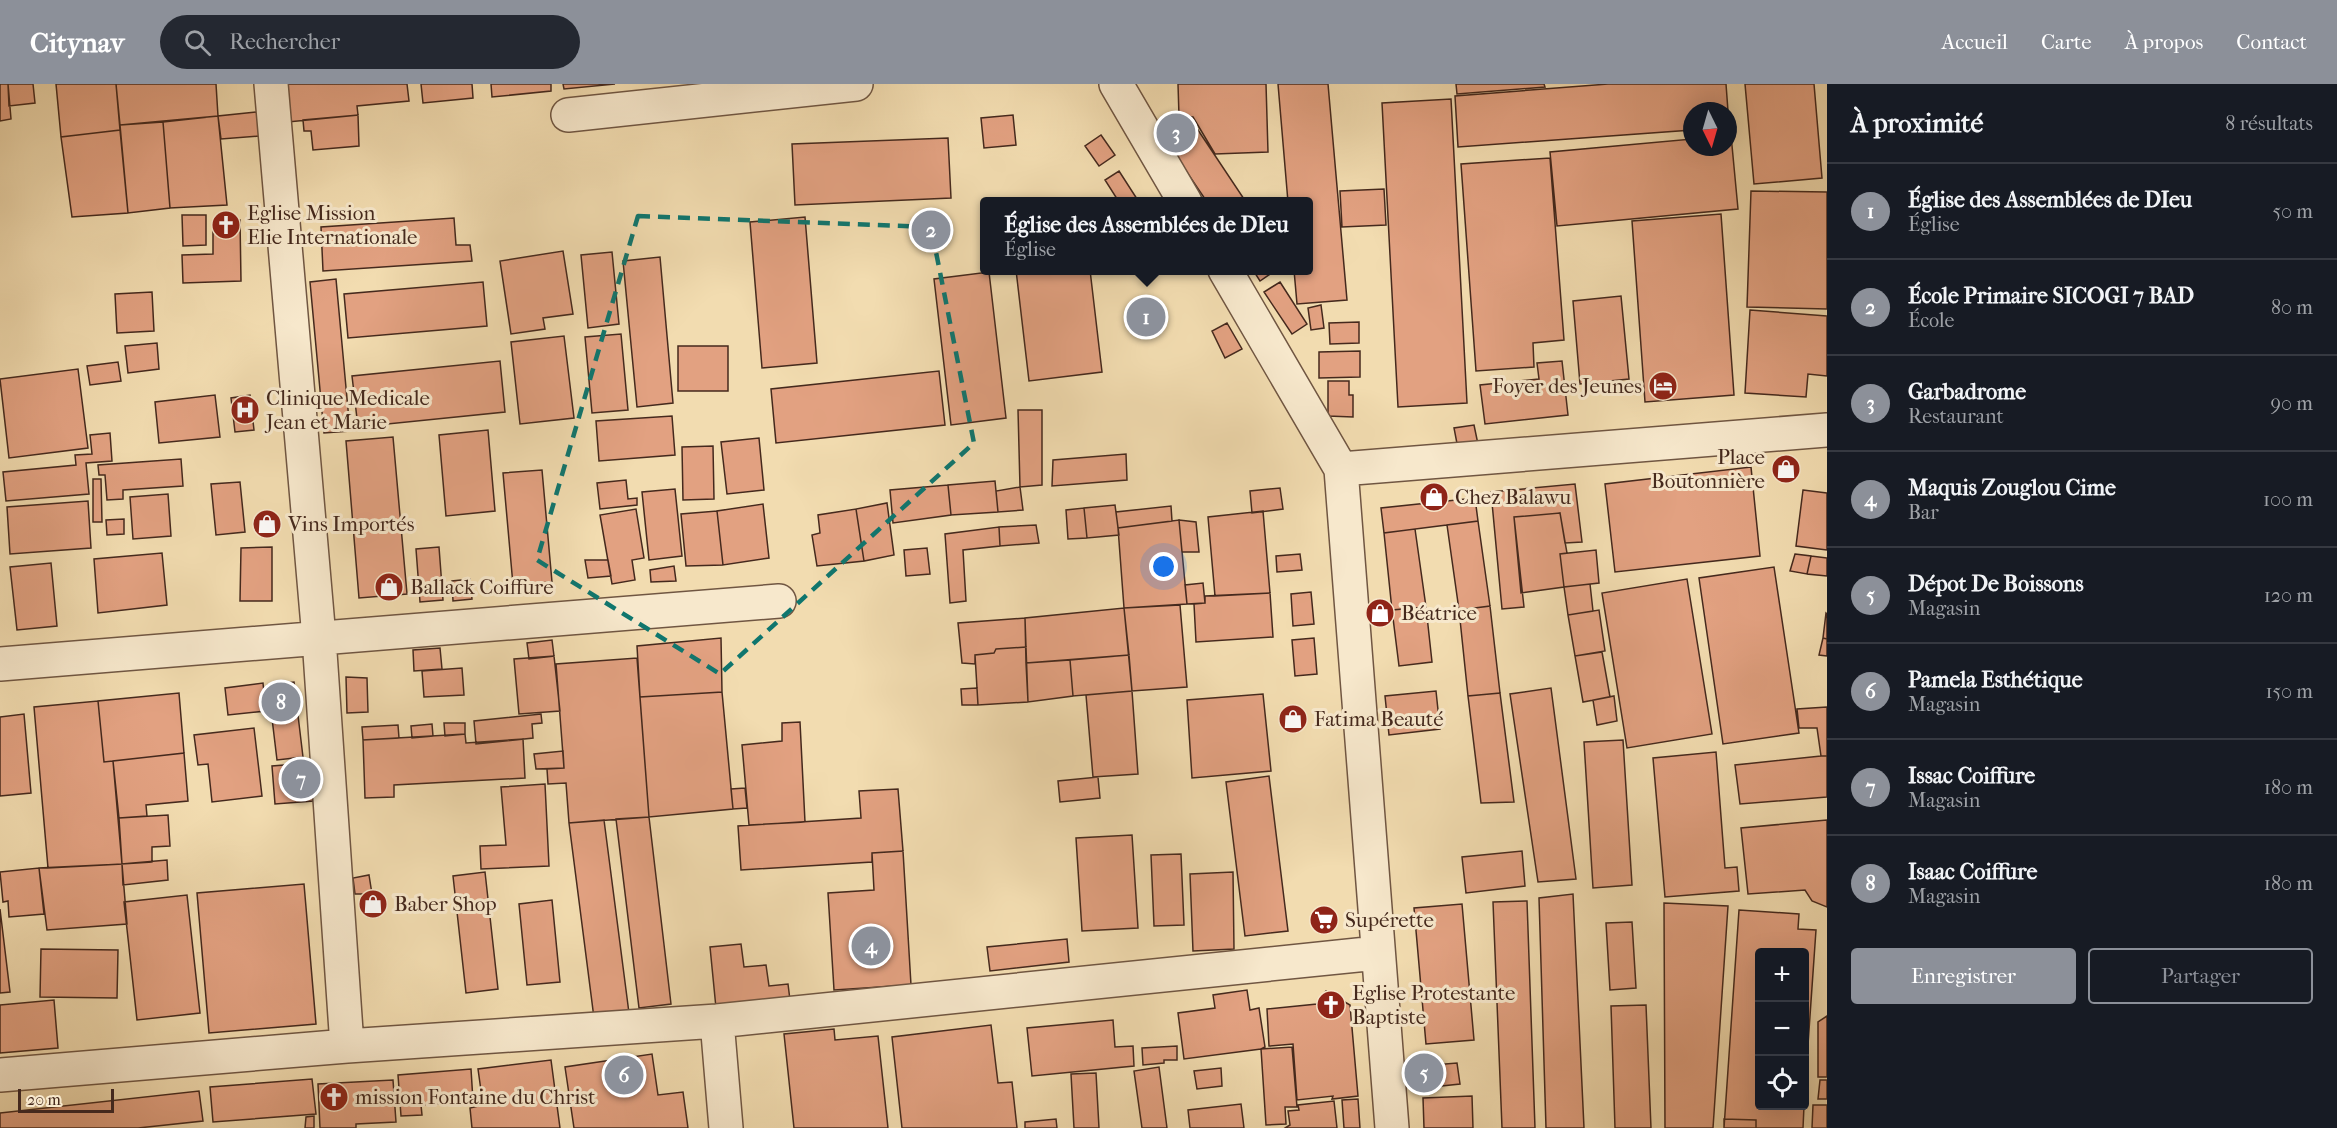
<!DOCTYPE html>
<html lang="fr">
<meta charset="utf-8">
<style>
:root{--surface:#171b24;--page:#242831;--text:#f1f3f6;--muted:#9ea1a6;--line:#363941;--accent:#8c9099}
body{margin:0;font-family:"IM FELL French Canon",serif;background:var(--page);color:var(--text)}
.controls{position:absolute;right:18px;bottom:18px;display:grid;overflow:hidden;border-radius:6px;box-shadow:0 6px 24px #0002}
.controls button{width:54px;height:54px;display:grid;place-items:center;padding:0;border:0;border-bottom:2px solid var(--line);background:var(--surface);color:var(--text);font:30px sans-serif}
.compass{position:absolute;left:1683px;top:18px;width:54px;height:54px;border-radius:50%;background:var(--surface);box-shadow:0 6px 24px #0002;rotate:175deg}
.scale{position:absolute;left:18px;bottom:15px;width:96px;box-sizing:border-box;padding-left:6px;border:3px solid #45291d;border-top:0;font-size:16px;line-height:21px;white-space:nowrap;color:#45291d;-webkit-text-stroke:4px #f7e8cc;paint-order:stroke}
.you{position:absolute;left:1164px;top:483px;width:21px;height:21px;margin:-15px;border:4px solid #fff;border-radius:50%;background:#1a73e8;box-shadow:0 0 0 9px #1a73e833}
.badge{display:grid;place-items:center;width:39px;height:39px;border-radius:50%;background:var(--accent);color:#fff;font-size:20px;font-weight:700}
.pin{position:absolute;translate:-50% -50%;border:3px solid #fff;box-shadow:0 2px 6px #0006}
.popup{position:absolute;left:980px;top:113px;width:333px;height:78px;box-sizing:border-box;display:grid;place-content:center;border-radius:6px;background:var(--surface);filter:drop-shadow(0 2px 4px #0005);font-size:20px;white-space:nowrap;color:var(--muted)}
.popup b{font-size:22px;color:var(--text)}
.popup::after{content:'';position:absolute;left:50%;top:100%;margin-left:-12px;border:12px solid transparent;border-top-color:var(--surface)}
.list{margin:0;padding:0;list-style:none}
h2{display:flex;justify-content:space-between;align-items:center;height:78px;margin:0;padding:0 24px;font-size:26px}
h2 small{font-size:20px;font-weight:400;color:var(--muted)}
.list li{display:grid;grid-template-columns:39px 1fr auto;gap:18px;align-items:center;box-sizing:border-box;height:96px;padding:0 24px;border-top:2px solid var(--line)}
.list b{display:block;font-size:22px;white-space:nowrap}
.list p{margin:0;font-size:20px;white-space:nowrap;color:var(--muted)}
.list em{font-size:20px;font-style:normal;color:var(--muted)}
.actions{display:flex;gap:12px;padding:18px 24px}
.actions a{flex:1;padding:14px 0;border:2px solid var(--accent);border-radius:6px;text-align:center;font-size:21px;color:var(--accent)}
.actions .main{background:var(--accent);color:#fff}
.icon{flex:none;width:33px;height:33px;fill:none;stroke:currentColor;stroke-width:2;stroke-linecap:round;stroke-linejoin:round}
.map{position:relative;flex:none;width:1827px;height:1044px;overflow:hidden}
header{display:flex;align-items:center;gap:36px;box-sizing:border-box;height:84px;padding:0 30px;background:var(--accent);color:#fff}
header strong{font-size:28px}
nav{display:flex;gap:33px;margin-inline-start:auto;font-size:21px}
.search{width:420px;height:54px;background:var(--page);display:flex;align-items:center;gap:15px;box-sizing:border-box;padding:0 21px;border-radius:33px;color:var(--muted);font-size:22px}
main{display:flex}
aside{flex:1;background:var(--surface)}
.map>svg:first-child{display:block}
</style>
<header>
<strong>Citynav</strong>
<div class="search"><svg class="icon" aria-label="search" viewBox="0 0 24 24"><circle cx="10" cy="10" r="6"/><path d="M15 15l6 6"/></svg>Rechercher</div>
<nav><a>Accueil</a><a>Carte</a><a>À propos</a><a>Contact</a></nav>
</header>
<main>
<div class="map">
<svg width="1827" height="1044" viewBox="0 0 1827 1044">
<rect width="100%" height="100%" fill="#f2dcb0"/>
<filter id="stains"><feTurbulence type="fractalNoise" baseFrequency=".00333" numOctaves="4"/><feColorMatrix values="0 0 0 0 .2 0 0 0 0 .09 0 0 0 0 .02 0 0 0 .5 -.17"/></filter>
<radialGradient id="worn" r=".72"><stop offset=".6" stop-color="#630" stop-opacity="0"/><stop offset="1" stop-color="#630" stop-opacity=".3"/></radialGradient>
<!-- building -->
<path fill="#e2a181" stroke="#45291d" stroke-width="1.5" d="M0 0H8L11 35 0 37Z
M8 0H33L35 19 9 22Z
M56 0H116L120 46 61 53Z
M116 0H216L218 32 120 41Z
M284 0H407L409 17 357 22 358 31 288 38Z
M421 0H472L473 14 423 19Z
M491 0H551V7L492 13Z
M563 0H615L564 5Z
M1178 0H1266L1268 68 1215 70 1193 33 1179 32Z
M1278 0H1328L1347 216 1297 220 1294 186H1308V118H1288Z
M1456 0H1544L1545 3 1457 10Z
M1608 0H1726L1728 27H1692V46L1458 63 1455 12Z
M1745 0H1814L1822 94 1754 100Z
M1451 15 1467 319 1398 323 1382 19Z
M257 28 259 52 221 55 218 32Z
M358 31 359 62 313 66 311 47H304L303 36Z
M1013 31 1016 61 984 64 981 34Z
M218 32 227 121 170 124 163 38Z
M1190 34 1246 118H1207L1163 53Z
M163 38 170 124 128 129 120 41Z
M120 46 128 129 72 133 61 53Z
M1101 51 1115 71 1099 82 1085 62Z
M1728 51H1731L1738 125 1557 142 1550 68 1692 55V63H1728Z
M948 54 951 114 795 121 792 60Z
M1550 74 1564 256 1533 259 1534 283 1476 287 1461 80Z
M1119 87 1139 118H1119L1105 96Z
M1384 105 1386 141 1342 143 1340 107Z
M1751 107 1827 108V225L1747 223Z
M1721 130 1734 311 1645 318 1632 137Z
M182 131H206V161L183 162Z
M805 133 817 279 762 284 750 138Z
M454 134 456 161H470L472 177 323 187 321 143Z
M240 136 241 197 183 199 182 171 213 170V137Z
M563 167 573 230 543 234 545 245 511 250 500 177Z
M612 168 619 240 588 244 581 171Z
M660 173 673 319 637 323 623 177Z
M1016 186H1090L1102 288 1029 297Z
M1253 186H1276L1260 197Z
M989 188 1006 334 951 341 934 195Z
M336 195 350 347 324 349 310 198Z
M483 198 487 242 348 254 344 210Z
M1280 198 1307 240 1292 250 1264 208Z
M152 208 154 247 117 249 115 210Z
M1621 212 1629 295 1580 300 1573 217Z
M1321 221 1324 244 1311 246 1308 224Z
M1750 226 1827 232V292L1808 290 1806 313 1745 309Z
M1359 238V259L1330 260 1329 239Z
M1227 239 1242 265 1225 274 1212 247Z
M621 250 628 326 592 329 585 253Z
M564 252 574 334 520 340 511 258Z
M157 259 159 285 128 289 125 262Z
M678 262H728V307H678Z
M1360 267V293L1319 294V268Z
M500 277 505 328 358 343 352 292Z
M1562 277 1568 331 1485 340 1480 301 1539 295 1537 279Z
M118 278 121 297 90 301 87 282Z
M78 285 88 364 9 374 0 295Z
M939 287 945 341 776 359 771 305Z
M1328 297H1349V311H1353V333L1328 332Z
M215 311 220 353 159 359 155 318Z
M250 311 254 346 235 348 231 314Z
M1018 326H1042V401L1020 403Z
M672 332 675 371 599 377 596 337Z
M1474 341 1479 365 1459 370 1454 344Z
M488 346 495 427 446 432 439 351Z
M110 349 112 377 86 379 89 410 6 417 3 388 76 381 75 371 92 370 90 351Z
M393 353 407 510 359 514 346 357Z
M759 354 764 406 727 410 721 358Z
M713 362 714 415 683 416 682 363Z
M1126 370 1127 396 1052 402 1053 376Z
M181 375 183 402 123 406V415L107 416 105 391H99L98 381Z
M1751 383 1760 472 1615 488 1605 400Z
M542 386 552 498 513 501 503 389Z
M93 395H101L102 438H93Z
M626 396 628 415 637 414V421L600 425 597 399Z
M995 397 998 428 951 431 948 401Z
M240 398 245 448 216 451 211 400Z
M1575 400 1582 458 1565 459 1560 429 1514 433 1524 523 1502 525 1491 408Z
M948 401 951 431 893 439 890 406Z
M1020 403 1023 426 998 428 996 407Z
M1280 404 1283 425 1252 429 1250 407Z
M675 405 682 472 649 476 642 408Z
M1803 406 1827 409V466L1796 462Z
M168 410 171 452 133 455 130 413Z
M1475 414 1478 437 1384 449 1381 424Z
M88 417 91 464 10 470 7 423Z
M887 419 894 471 864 477 856 425Z
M763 420 769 474 723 481 717 427Z
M1115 421 1119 451 1087 454 1084 424Z
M1171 422 1172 437 1118 444 1116 428Z
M1084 424 1087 454 1068 455 1066 426Z
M636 425 644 474 632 476 635 496 612 500 600 431Z
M856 425 864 477 817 482 812 451 820 449 818 431Z
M717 427 723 481 686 482 681 430Z
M1263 427 1270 509 1215 512 1208 433Z
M1560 429 1567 469 1560 470 1564 503 1521 509 1514 433Z
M124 435V450L107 451 106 436Z
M1179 436 1196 438 1199 468H1182Z
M1179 436 1187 520 1124 524 1118 444Z
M1478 437 1490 522 1459 526 1447 441Z
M1036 441 1039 459 1000 462 999 443Z
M999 443 1000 462 963 466 966 517 950 519 945 450Z
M1415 445 1426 523 1392 526 1384 449Z
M272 463V517H240L241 464Z
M439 463 443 516 420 518 416 465Z
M927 464 930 490 906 492 904 466Z
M1596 466 1599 499 1564 503 1560 470Z
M162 469 167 521 98 529 94 475Z
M1300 470 1302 486 1277 488 1276 472Z
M1795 470 1811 472 1807 490 1790 487Z
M1811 472 1827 474V492L1807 490Z
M585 476H608L611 492 588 494Z
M51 479 57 542 17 546 10 483Z
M674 482 676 497 651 498 650 486Z
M1774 483 1799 649 1723 660 1699 494Z
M470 495 472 515 453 517 452 497Z
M1687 495 1712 650 1627 664 1602 509Z
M1203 499 1205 519 1187 520 1185 501Z
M1590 500 1593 527 1568 531 1564 503Z
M1311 508 1314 540 1293 542 1291 510Z
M1270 509 1273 553 1196 558 1194 520 1205 519V512Z
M1180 521 1187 603 1132 607 1124 524Z
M1490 522 1500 609 1468 612 1459 526Z
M1426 523 1432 578 1399 582 1392 526Z
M1124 524 1129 571 1026 579 1025 534Z
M1599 526 1605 567 1575 572 1568 531Z
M1826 529 1827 530V555L1823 554Z
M1025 534 1026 563 996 565 994 569 975 571V580L962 579 958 539Z
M721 554 722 608 640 613 637 562Z
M1314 554 1317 590 1295 592 1292 556Z
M1823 554 1827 555V572L1819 571Z
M552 556 554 572 529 575 527 559Z
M1026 563 1028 618 978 621 975 571 994 569 996 565Z
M440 564 442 585 414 587 413 566Z
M1602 568 1610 613 1583 618 1575 572Z
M1129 571 1132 607 1073 612 1070 576Z
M554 572 560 627 519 630 514 575Z
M637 574 649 733 569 739 566 699 548 700 547 685 564 684 556 580Z
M1070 576 1073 612 1028 618 1026 579Z
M462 584 464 611 424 613 422 587Z
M346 593 367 594 368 628 347 629Z
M294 598 303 673 277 676 268 601Z
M263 599 266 627 228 631 225 604Z
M977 604 978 621H962L961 605Z
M1551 604 1576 795 1538 798 1510 610Z
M1132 607 1138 690 1093 693 1086 611Z
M1436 607 1440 645 1389 651 1385 612Z
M722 608 733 725 649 733 640 613Z
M179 609 184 669 104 678 98 617Z
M1500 609 1514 718 1481 719 1468 612Z
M1263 610 1271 687 1192 694 1187 616Z
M1614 612 1617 637 1597 641 1593 616Z
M98 617 104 678 113 677 122 780 48 784 34 623Z
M1827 623V672H1821L1817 644H1799L1797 625Z
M24 630 31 709 0 712V633Z
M541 630 542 639 532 640 533 654 476 660 474 637Z
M800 638 805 738 749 741 742 661 782 657V639Z
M444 639H465V650L445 652Z
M432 640 433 652 412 654 411 642Z
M398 641 399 654 363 656 362 643Z
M254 644 262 712 212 718 208 680 198 681 194 651Z
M465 650 466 659 523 655 525 694 394 701V713L365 714 363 656Z
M1623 656 1632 801 1593 804 1584 658Z
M563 667 564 684 536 685 534 670Z
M1716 668 1725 784 1737 783 1739 807 1665 813 1653 674Z
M184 669 188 717 146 721 147 732 119 734 113 677Z
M1821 672H1827V713L1740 720 1735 681Z
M310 679 313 717 275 720 272 682Z
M1269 692 1288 847 1245 852 1226 698Z
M1098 693 1100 714 1060 718 1058 697Z
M545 700 549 782 481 785 480 762 506 761 501 703Z
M745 704 747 724 733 725 731 705Z
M898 705 903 767 872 769V778L741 786 738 742 861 734 859 707Z
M168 731 170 762 152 763V778L122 780 119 734Z
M649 733 671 920 639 924 616 735Z
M604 736 629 929 594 934 569 739Z
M1827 736V823L1812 817 1805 806 1748 810 1741 744Z
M1132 751 1138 844 1082 847 1076 754Z
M903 767 911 901 834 906 828 809 874 806 872 769Z
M1522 767 1525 802 1466 809 1462 773Z
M1181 770 1184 841 1154 842 1151 771Z
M167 776 168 796 123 801 122 780Z
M122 780 127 840 47 846 39 784Z
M39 784 44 830 9 833 8 817 3 818 0 788Z
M485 788 498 905 466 909 453 792Z
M1233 788 1234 865 1193 867 1190 790Z
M369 791 372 810H355L353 794Z
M304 800 316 940 209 949 197 809Z
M1573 810 1584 1044H1546L1539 814Z
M187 811 200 929 137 936 124 818Z
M552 816 560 898 527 901 519 820Z
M1527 817 1535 1044H1502L1493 818Z
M1664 819 1728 822 1713 1044H1665Z
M1462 820 1474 956 1426 960 1414 824Z
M0 825 10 908 0 909Z
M1739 826 1799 830 1798 845 1816 846 1804 1018V868H1760V1022H1804L1803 1044H1724Z
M1632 838 1636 904 1610 906 1606 839Z
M1067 855 1069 878 990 887 987 863Z
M741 860 744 883 766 881 769 902 788 900 790 916 716 924 710 863Z
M41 865 118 866 117 914 40 913Z
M1247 906 1250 926 1259 924 1265 963 1261 965 1184 975 1178 929 1215 924 1213 911Z
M1326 907 1350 921 1358 1012 1332 1015 1333 1012 1297 1016 1293 960 1269 962 1267 925 1317 920Z
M54 916 58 964 0 969V921Z
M1646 921 1651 1044H1615L1611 922Z
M1827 932V993H1818V938Z
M1113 936 1115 963 1133 962 1134 982 1032 992 1027 944Z
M991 941 998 999 1012 998 1017 1044H902L892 953Z
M834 945 835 956 878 952 888 1044H794L784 950Z
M1177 962V976H1164V979L1143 981 1142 964Z
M1292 963 1297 1023H1285L1286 1040 1266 1041 1261 965Z
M652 970 658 1011 683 1008 688 1044H574L565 983Z
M551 976 560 1044H472L470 1024 483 1021 478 985Z
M1457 979 1460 1000 1423 1004 1421 982Z
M1159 983 1167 1044H1142L1134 987Z
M1221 984 1222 1002 1197 1005 1194 987Z
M471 985 473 1017 421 1021 422 1031 401 1032 398 991Z
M1096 989 1099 1044H1074L1071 990Z
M312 995 316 1030 213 1038 210 1003Z
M393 996 396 1038 356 1040V1044H320L318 1000Z
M1820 996H1827V1015H1818Z
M199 1007 203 1037 138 1044H0V1029Z
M1472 1012 1473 1044H1424L1423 1014Z
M1358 1015 1360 1044H1344L1342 1016Z
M1334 1017 1337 1044H1285L1290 1041 1288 1027 1299 1026 1298 1021Z
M1241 1020 1244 1044H1190L1188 1026Z
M1813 1021H1827V1044H1812Z
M314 1032V1044H305L306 1033Z
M1056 1035 1057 1044H1025V1038Z
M1724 1035 1756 1036V1044H1724Z"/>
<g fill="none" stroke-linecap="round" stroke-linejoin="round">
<!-- minor casing -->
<g stroke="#705642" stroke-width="36">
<path id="minor" d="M271 0 319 554 347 962
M1116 0 1185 118
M568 31 856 0
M1225 186 1341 385 1392 1044
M1341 385 1827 346
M0 580 779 517
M717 937 726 1044
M0 991 347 962 717 937 1377 869"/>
</g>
<!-- minor -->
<use href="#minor" stroke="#f7e8cc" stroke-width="33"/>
</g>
<!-- marked area -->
<path fill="none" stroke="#0f766e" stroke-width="4.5" stroke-dasharray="12 8" stroke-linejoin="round" d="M638 132 931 143 974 359 720 590 537 476Z"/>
<!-- icons -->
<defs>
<g id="church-disc" transform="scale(1.5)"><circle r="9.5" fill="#8f2418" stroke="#f7e8cc"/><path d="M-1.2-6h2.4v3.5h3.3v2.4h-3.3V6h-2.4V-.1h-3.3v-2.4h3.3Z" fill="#fff"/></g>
<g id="hotel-disc" transform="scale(1.5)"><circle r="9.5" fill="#8f2418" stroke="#f7e8cc"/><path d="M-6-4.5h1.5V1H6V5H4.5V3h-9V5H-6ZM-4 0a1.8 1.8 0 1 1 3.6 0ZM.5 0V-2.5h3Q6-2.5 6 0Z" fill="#fff"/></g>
<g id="hospital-disc" transform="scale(1.5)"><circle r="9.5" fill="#8f2418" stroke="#f7e8cc"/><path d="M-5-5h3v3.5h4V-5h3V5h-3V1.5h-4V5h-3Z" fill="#fff"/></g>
<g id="shop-disc" transform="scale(1.5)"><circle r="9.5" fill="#8f2418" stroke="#f7e8cc"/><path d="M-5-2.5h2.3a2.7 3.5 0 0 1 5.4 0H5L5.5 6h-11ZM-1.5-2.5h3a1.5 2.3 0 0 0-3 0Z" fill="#fff"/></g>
<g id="supermarket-disc" transform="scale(1.5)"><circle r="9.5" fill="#8f2418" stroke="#f7e8cc"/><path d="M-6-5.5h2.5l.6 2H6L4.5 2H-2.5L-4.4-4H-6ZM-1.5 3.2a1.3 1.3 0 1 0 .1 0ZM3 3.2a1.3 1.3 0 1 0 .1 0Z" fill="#fff"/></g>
</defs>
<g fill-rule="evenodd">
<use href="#church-disc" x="226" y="141"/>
<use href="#hotel-disc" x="1663" y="302"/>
<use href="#hospital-disc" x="245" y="326"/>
<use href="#shop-disc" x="1786" y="385"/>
<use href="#shop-disc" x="1434" y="413"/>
<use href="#shop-disc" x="267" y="440"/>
<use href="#shop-disc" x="389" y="503"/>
<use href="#shop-disc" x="1380" y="529"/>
<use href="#shop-disc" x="1293" y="635"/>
<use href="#shop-disc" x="373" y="820"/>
<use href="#supermarket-disc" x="1324" y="836"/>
<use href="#church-disc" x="1331" y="921"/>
<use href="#church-disc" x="334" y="1013"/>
</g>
<g text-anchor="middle" stroke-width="6" stroke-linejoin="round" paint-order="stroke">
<!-- poi labels -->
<g font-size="21" fill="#45291d" stroke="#f7e8cc" text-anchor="start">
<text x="247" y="136">Eglise Mission<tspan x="247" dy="24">Elie Internationale</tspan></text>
<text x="1642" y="309" text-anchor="end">Foyer des Jeunes</text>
<text x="266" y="321">Clinique Medicale<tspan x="266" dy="24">Jean et Marie</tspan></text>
<text x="1765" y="380" text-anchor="end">Place<tspan x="1765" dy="24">Boutonnière</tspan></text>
<text x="1455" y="420">Chez Balawu</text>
<text x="288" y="447">Vins Importés</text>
<text x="410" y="510">Ballack Coiffure</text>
<text x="1401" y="536">Béatrice</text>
<text x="1314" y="642">Fatima Beauté</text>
<text x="394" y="827">Baber Shop</text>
<text x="1345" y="843">Supérette</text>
<text x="1352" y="916">Eglise Protestante<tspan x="1352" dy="24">Baptiste</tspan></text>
<text x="355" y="1020">mission Fontaine du Christ</text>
</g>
</g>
<rect width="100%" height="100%" filter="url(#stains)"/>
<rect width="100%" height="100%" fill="url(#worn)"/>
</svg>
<div class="controls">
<button>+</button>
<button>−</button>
<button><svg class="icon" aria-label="locate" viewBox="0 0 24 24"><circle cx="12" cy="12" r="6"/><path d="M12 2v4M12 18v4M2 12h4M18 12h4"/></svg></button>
</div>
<svg class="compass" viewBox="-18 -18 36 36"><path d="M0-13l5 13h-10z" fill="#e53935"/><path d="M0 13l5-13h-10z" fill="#9ea1a6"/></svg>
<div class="scale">20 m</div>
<div class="you"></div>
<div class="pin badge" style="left:1146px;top:233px">1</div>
<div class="popup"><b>Église des Assemblées de DIeu</b>Église</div>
<div class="pin badge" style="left:931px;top:146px">2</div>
<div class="pin badge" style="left:1176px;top:49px">3</div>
<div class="pin badge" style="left:871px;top:862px">4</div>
<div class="pin badge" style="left:1424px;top:989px">5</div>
<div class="pin badge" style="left:624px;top:991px">6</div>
<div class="pin badge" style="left:301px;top:695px">7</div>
<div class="pin badge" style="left:281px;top:618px">8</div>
</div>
<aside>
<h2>À proximité<small>8 résultats</small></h2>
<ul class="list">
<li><span class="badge">1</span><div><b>Église des Assemblées de DIeu</b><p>Église</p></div><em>50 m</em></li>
<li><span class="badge">2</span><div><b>École Primaire SICOGI 7 BAD</b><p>École</p></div><em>80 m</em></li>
<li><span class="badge">3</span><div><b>Garbadrome</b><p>Restaurant</p></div><em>90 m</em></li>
<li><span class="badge">4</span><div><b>Maquis Zouglou Cime</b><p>Bar</p></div><em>100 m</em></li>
<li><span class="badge">5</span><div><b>Dépot De Boissons</b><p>Magasin</p></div><em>120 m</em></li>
<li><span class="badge">6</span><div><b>Pamela Esthétique</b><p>Magasin</p></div><em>150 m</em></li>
<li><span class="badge">7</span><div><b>Issac Coiffure</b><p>Magasin</p></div><em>180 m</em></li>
<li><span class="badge">8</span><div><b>Isaac Coiffure</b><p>Magasin</p></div><em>180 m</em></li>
</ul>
<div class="actions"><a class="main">Enregistrer</a><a>Partager</a></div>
</aside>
</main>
